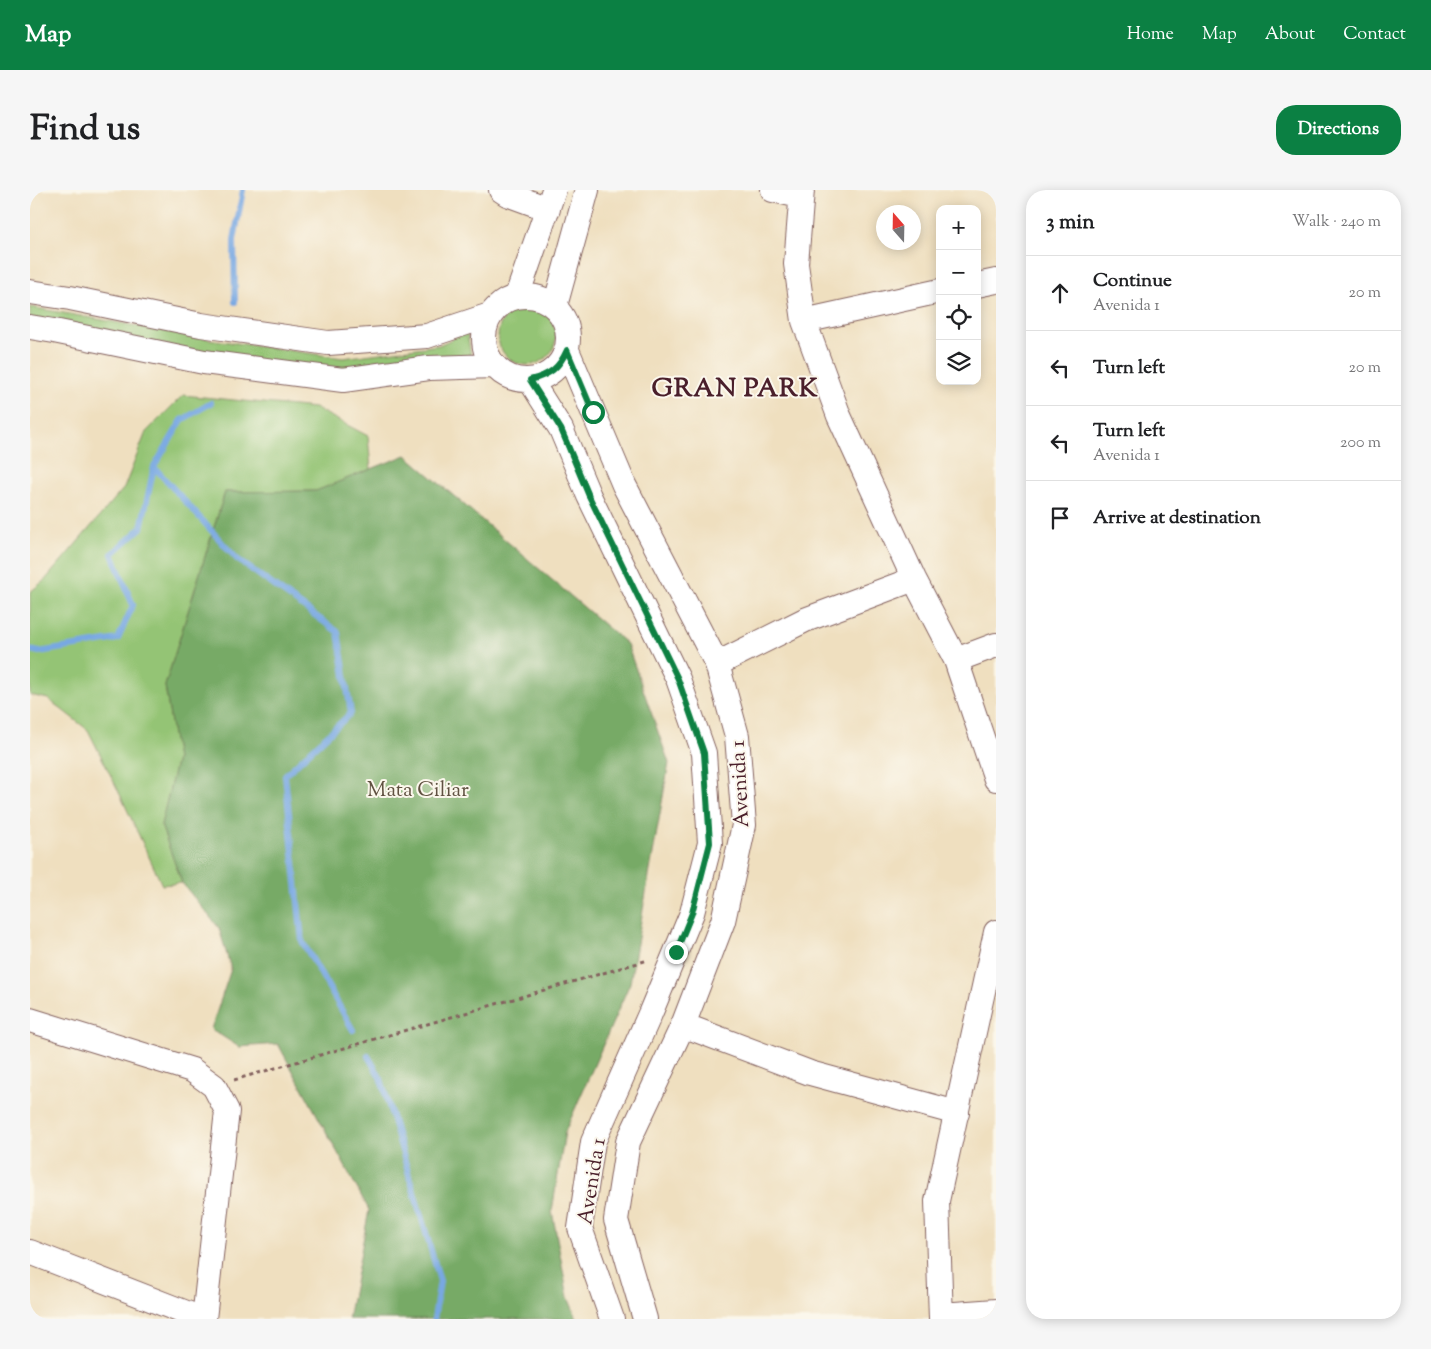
<!DOCTYPE html>
<meta charset="utf-8">
<style>
:root{--surface:#fff;--page:#f6f6f6;--text:#202124;--muted:#757577;--line:#e0e0e0;--accent:#0b8043}
body{margin:0;font-family:"Sorts Mill Goudy",serif;background:var(--page);color:var(--text)}
.controls{position:absolute;right:15px;top:15px;display:grid;overflow:hidden;border-radius:10px;box-shadow:0 2px 12px #0003}
.controls button{width:45px;height:45px;display:grid;place-items:center;padding:0;border:0;border-bottom:1px solid var(--line);background:var(--surface);color:var(--text);font:25px sans-serif}
.compass{position:absolute;left:846px;top:15px;width:45px;height:45px;border-radius:50%;background:var(--surface);box-shadow:0 2px 12px #0003;rotate:340deg}
.stop{position:absolute;width:15px;height:15px;margin:-11px;border:4px solid #0b8043;border-radius:50%;background:#fff}
.stop.end{background:#0b8043;border-color:#fff;box-shadow:0 1px 5px #0008}
.list{margin:0;padding:0;list-style:none}
h2{display:flex;justify-content:space-between;align-items:center;height:65px;margin:0;padding:0 20px;font-size:21px}
h2 small{font-size:16px;font-weight:400;color:var(--muted)}
.list li{display:grid;grid-template-columns:32px 1fr auto;gap:15px;align-items:center;box-sizing:border-box;height:75px;padding:0 20px;border-top:1px solid var(--line)}
.list b{display:block;font-size:19px;white-space:nowrap}
.list p{margin:0;font-size:16px;white-space:nowrap;color:var(--muted)}
.list em{font-size:16px;font-style:normal;color:var(--muted)}
.icon{flex:none;width:28px;height:28px;fill:none;stroke:currentColor;stroke-width:2;stroke-linecap:round;stroke-linejoin:round}
.map{position:relative;flex:none;width:966px;height:1129px;overflow:hidden;border-radius:20px}
header{display:flex;align-items:center;gap:30px;box-sizing:border-box;height:70px;padding:0 25px;background:var(--accent);color:#fff}
header strong{font-size:24px}
nav{display:flex;gap:28px;margin-inline-start:auto;font-size:18px}
.intro{display:flex;align-items:center;justify-content:space-between;box-sizing:border-box;height:120px;padding:0 30px}
h1{margin:0;font-size:35px}
.button{padding:12px 22px;border-radius:20px;background:var(--accent);color:#fff;font-size:18px;font-weight:700}
main{display:flex;gap:30px;padding:0 30px}
aside{flex:1;background:var(--surface);border-radius:20px;box-shadow:0 2px 12px #0003}
.map>svg:first-child{display:block}
</style>
<header>
<strong>Map</strong>
<nav><a>Home</a><a>Map</a><a>About</a><a>Contact</a></nav>
</header>
<div class="intro"><h1>Find us</h1><a class="button">Directions</a></div>
<main>
<div class="map">
<svg width="966" height="1129" viewBox="0 0 966 1129">
<rect width="100%" height="100%" fill="#fbf7ec"/>
<filter id="ink" filterUnits="userSpaceOnUse"><feTurbulence type="fractalNoise" baseFrequency=".02" numOctaves="2"/><feDisplacementMap in="SourceGraphic" scale="10" xChannelSelector="R" yChannelSelector="G"/><feConvolveMatrix kernelMatrix="1 2 1 2 8 2 1 2 1" color-interpolation-filters="sRGB"/></filter>
<filter id="wash" filterUnits="userSpaceOnUse"><feTurbulence type="fractalNoise" baseFrequency=".0096" numOctaves="4" result="noise"/><feDisplacementMap in="SourceGraphic" scale="20" xChannelSelector="R" yChannelSelector="G"/><feGaussianBlur stdDeviation="1.12" result="paint"/><feColorMatrix in="noise" values="0 0 0 0 0 0 0 0 0 0 0 0 0 0 0 0 0 1.4 0 .05"/><feComposite in="paint" operator="in"/></filter>
<g filter="url(#wash)">
<rect width="100%" height="100%" fill="#efdfbf"/>
<!-- green -->
<path fill="#94c474" stroke="#6f7250" d="M0 117 185 150 313 168 409 155 437 142 441 167 314 181 181 164 0 129Z
M468 146a29 29 0 1 1 58 0a29 29 0 1 1-58 0Z
M153 205 285 218 338 246 341 279 286 301 195 302 135 496 147 569 131 635 152 693 132 695 88 600 58 540 18 509 0 505V402L15 390 94 298 116 242Z"/>
<!-- forest -->
<path fill="#7a6" stroke="#606448" d="M376 265 597 454 639 573 600 793 535 942 522 1021 538 1107 547 1129H318L339 1020 248 854 209 857 181 839 201 779 189 738 152 693 131 635 147 569 135 496 195 302 286 301Z"/>
<g fill="none" stroke-linecap="round" stroke-linejoin="round">
<!-- stream -->
<path stroke="#78a8e2" stroke-width="6" d="M205 112 204 50 213 0
M124 277 207 369 308 442 321 523 255 585 272 751 323 840
M0 460 9 462 88 449 103 415 82 364 111 338 124 277 152 230 181 213
M338 866 351 889 410 1091 404 1129"/>
</g>
</g>
<g filter="url(#ink)">
<g fill="none" stroke-linecap="round" stroke-linejoin="round">
<!-- street casing -->
<g stroke="#84625f" stroke-width="26">
<path id="street" d="M471 0 477 4 518 19
M743 0 770 6
M772 0 766 74 774 131 809 226 884 389 926 470 966 589
M947 95 966 91
M0 102 40 108 171 135 298 153 397 146 460 125
M454 148a42 42 0 1 1 84 0a42 42 0 1 1-84 0Z
M487 106 524 0
M525 116 557 0
M774 131 910 101
M0 137 24 141 174 172 313 190 399 178 465 176
M537 160 594 295 687 474 707 546 714 635 693 731 653 835 598 952 586 1030 615 1129
M500 190 531 239 559 306 648 489 674 563 680 653 662 723 620 824 563 952 550 1038 582 1129
M926 470 966 455
M687 474 775 430 884 389
M0 830 162 880 184 896 197 921 174 1129
M653 835 780 883 927 923
M0 1062 172 1129
M911 1125 966 1121
M911 1129 907 1011 966 742"/>
</g>
<!-- path -->
<path stroke="#84625f" stroke-width="3" stroke-dasharray="4 4" stroke-linecap="butt" d="M204 890 618 770"/>
<!-- street -->
<use href="#street" stroke="#fff" stroke-width="24"/>
</g>
</g>
<g fill="none" stroke-linecap="round" stroke-linejoin="round" filter="url(#ink)">
<!-- route -->
<path stroke="#0b8043" stroke-width="6" d="M563 222 537 160C529 178 520 185 500 190L531 239 559 306 648 489 674 563 680 653 662 723 646 762"/>
</g>
<g text-anchor="middle" stroke-width="4" stroke-linejoin="round" paint-order="stroke">
<!-- street labels -->
<g font-size="21" fill="#4a1f2b" stroke="#fbf7ec">
<text transform="translate(709 594) rotate(-93)" y="7">Avenida 1</text>
<text transform="translate(561 991) rotate(-81)" y="7">Avenida 1</text>
</g>
<!-- park labels -->
<g font-size="21" fill="#605141" stroke="#fbf7ec">
<text x="388" y="606">Mata Ciliar</text>
</g>
<!-- district labels -->
<g font-size="26" font-weight="bold" letter-spacing="1" fill="#4a1f2b" stroke="#fbf7ec">
<text x="705" y="206">GRAN PARK</text>
</g>
</g>
</svg>
<div class="controls">
<button>+</button>
<button>−</button>
<button><svg class="icon" aria-label="locate" viewBox="0 0 24 24"><circle cx="12" cy="12" r="6"/><path d="M12 2v4M12 18v4M2 12h4M18 12h4"/></svg></button>
<button><svg class="icon" aria-label="layers" viewBox="0 0 24 24"><path d="M12 4l9 5-9 5-9-5zM3 14l9 5 9-5"/></svg></button>
</div>
<svg class="compass" viewBox="-18 -18 36 36"><path d="M0-13l5 13h-10z" fill="#e53935"/><path d="M0 13l5-13h-10z" fill="#757577"/></svg>
<div class="stop" style="left:563px;top:222px"></div>
<div class="stop end" style="left:646px;top:762px"></div>
</div>
<aside>
<h2>3 min<small>Walk · 240 m</small></h2>
<ul class="list">
<li><svg class="icon" aria-label="ahead" viewBox="0 0 24 24"><path d="M12 20V5M6 11l6-6 6 6"/></svg><div><b>Continue</b><p>Avenida 1</p></div><em>20 m</em></li>
<li><svg class="icon" aria-label="left" viewBox="0 0 24 24"><path d="M17 20v-9H6M10 6l-5 5 5 5"/></svg><div><b>Turn left</b></div><em>20 m</em></li>
<li><svg class="icon" aria-label="left" viewBox="0 0 24 24"><path d="M17 20v-9H6M10 6l-5 5 5 5"/></svg><div><b>Turn left</b><p>Avenida 1</p></div><em>200 m</em></li>
<li><svg class="icon" aria-label="arrive" viewBox="0 0 24 24"><path d="M6 21V4h12l-3 4 3 4H6"/></svg><div><b>Arrive at destination</b></div></li>
</ul>
</aside>
</main>
